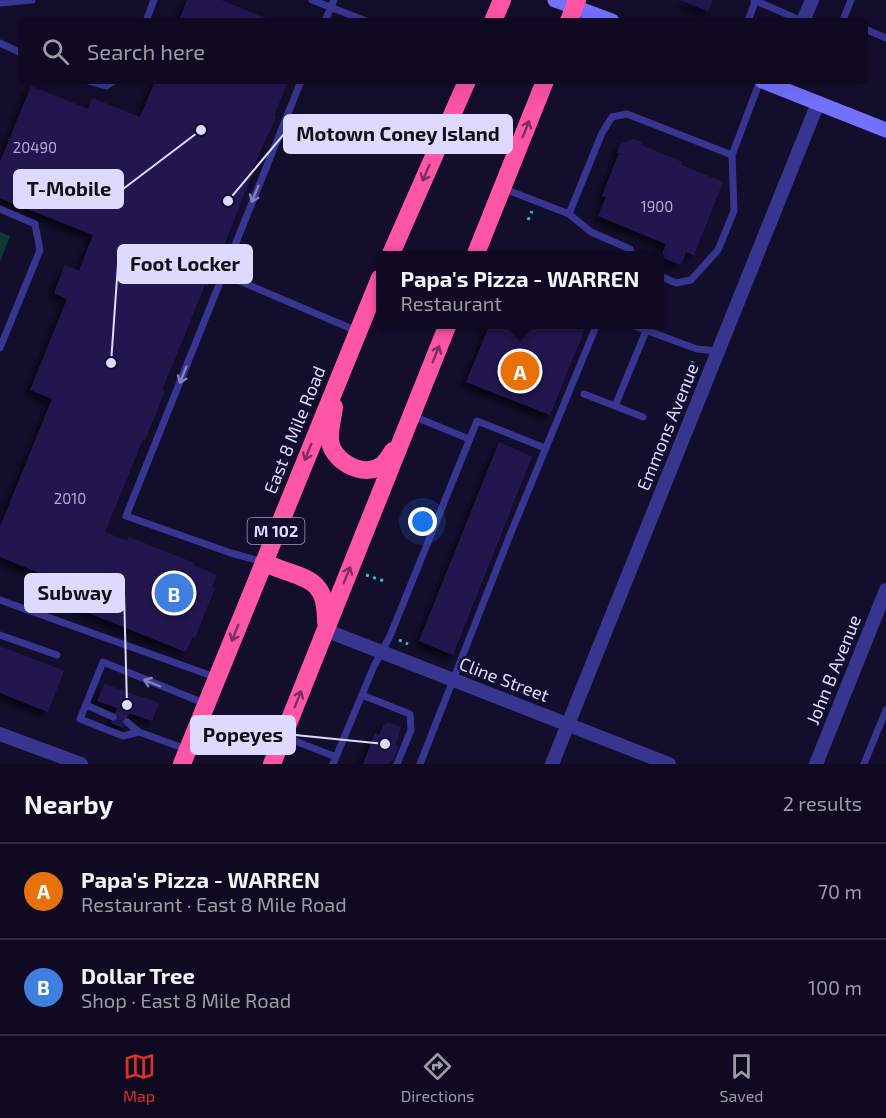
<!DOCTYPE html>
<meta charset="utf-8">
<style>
:root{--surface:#0f0a22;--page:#18132a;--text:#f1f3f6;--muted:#9b9aa5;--line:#2f2b40;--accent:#d93025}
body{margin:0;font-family:"Exo 2",sans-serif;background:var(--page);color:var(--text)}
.you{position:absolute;left:423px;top:522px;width:21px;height:21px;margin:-15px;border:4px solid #fff;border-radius:50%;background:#1a73e8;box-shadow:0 0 0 9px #1a73e833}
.badge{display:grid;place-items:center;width:39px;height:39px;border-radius:50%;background:var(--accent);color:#fff;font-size:20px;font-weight:700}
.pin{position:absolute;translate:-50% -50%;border:3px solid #fff;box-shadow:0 2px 6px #0006}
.popup{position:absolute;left:376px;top:251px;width:288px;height:78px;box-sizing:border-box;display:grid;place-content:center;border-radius:6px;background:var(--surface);filter:drop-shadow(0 2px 4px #0005);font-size:20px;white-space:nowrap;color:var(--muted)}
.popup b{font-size:22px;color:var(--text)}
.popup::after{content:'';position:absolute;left:50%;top:100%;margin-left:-12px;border:12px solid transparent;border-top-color:var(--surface)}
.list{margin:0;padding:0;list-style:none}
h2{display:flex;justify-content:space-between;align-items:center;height:78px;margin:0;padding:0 24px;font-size:26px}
h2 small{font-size:20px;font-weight:400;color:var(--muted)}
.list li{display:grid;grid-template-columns:39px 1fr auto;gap:18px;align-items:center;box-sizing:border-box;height:96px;padding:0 24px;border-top:2px solid var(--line)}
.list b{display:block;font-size:22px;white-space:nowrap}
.list p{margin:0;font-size:20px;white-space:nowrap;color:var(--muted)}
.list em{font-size:20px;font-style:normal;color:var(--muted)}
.icon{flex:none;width:33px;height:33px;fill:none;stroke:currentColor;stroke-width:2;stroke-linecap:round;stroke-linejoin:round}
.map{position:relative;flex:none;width:886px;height:764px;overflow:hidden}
.search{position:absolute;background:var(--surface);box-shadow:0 6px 24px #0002;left:18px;right:18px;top:18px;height:66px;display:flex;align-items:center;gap:15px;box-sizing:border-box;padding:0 21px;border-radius:6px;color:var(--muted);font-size:22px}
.sheet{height:270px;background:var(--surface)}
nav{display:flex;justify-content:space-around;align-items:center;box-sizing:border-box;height:84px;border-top:2px solid var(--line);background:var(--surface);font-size:16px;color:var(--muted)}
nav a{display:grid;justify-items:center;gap:3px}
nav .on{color:var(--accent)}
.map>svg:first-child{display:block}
</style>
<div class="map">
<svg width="886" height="764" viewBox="0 0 886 764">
<defs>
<filter id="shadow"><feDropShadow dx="-5.5" dy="5.5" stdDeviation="3" flood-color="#0009"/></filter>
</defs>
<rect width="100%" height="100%" fill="#140e2d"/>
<!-- green -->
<path fill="#113736" d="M0 232 10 236 0 262Z"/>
<!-- building -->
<path fill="#241950" filter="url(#shadow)" d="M187 0H221L268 19 269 17 278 21H179Z
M680 0H713L708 11Z
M155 81H288L274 116 276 117 251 172H253L208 286 205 285 162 390 165 391 145 440 143 439 105 532 127 541 129 537 194 563 193 565 217 575 212 587 215 588 195 638 193 636 186 652 39 593 40 590 36 589 42 574 0 557V527L52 399 30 390 67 299 54 293 65 265 79 271 93 235 0 198V162L31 86 88 109 92 98 140 117Z
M633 139 642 142 641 145 682 162 681 165 723 182 694 255 686 252 681 265 661 257 666 244 598 216 606 197 602 196 619 153H617L620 144Z
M490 324H587L550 415 466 382Z
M499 442 532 457 453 655 419 641Z
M0 646 64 671 48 712 0 693Z
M104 684 159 703 152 721 129 713 123 728 111 723 117 708 97 701Z
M387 722 401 727 396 744 399 746 393 761 391 760 389 764H363L375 733 379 735 384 724 385 725Z"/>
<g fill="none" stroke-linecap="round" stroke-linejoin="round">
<!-- path -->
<path stroke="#24c9bf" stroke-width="3" stroke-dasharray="3 4.5" stroke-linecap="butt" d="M528 220 532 211
M689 371 694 359
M366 575 384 581
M399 640 408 644"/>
<!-- lane -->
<path stroke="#383590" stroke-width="7" d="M312 0 366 21
M754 0 802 21
M0 3 32 0
M843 20 851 0
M146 21 154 0
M325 21 334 0
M748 21 755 2
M865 29 886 38
M0 43 21 53
M88 81 106 86 114 81
M502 188 569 214 591 232 630 249 634 256
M0 209 35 224 40 250 0 348
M569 214 602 133 612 117 627 114 732 155
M223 274 357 331
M660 276 676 283 691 280 718 250 734 211 732 155 760 81
M629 324 697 349 718 351
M584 394 615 406
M413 416 469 439
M643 417 615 406 646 331
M264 562 231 553 126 516 301 81
M0 600 215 677
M0 635 57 655
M362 695 410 714 411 730 397 764
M86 705 113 717
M127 722 139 732
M285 737 336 757
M186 749 139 732 123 736 80 719 103 662 206 704
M333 764 374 666 390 636 477 421 545 448
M420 764 510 535 597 324
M864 764 886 710"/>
<!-- street -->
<path stroke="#383590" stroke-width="14" d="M803 21 812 0
M325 630 669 764
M0 734 81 764
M552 764 818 103
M816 764 886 590"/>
<!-- secondary -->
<path stroke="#7471ff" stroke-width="15" d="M555 0 612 21
M762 81 886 130"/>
<!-- highway -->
<path stroke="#ff55a7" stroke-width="18" d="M493 21 502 0
M569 21 577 0
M390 256 467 81
M475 256 545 81
M334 407C333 417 329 429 330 440 331 459 359 476 377 468 385 465 388 458 393 451
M264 562C297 580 327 571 326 622
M182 764 380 278
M272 764 448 324"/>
</g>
<!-- one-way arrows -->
<defs><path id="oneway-shaft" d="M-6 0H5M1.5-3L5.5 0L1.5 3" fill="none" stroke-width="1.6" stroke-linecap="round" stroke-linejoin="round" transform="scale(1.5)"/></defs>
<g stroke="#7e2e64">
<use href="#oneway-shaft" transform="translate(526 129) rotate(-68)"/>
<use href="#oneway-shaft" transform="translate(426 173) rotate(114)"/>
<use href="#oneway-shaft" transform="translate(436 354) rotate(-68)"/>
<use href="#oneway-shaft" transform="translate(308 452) rotate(112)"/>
<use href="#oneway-shaft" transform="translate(347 575) rotate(-68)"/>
<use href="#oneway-shaft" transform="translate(235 633) rotate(112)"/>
<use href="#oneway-shaft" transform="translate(298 699) rotate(-68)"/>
</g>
<g stroke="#837fc2">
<use href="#oneway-shaft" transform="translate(255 194) rotate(112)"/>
<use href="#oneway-shaft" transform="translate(183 375) rotate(112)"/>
<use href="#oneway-shaft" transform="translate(152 683) rotate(-157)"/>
</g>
<g text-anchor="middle" stroke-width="5" stroke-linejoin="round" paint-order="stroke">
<!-- number labels -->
<g font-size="15" fill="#b0aad3">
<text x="35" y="153">20490</text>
<text x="657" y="212">1900</text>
<text x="70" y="504">2010</text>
</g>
<!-- shield labels -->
<rect fill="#140e2d" stroke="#a19dc0" stroke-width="1.5" x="247.5" y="518" width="57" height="26" rx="4.5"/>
<g font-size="16" font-weight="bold" fill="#dedaff">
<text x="276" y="537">M 102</text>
</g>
<!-- street labels -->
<g font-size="18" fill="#dedaff" stroke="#140e2d">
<text transform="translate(668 427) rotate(-68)" y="6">Emmons Avenue</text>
<text transform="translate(295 430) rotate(-68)" y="6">East 8 Mile Road</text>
<text transform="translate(834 670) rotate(-68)" y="6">John B Avenue</text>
<text transform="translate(504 680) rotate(21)" y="6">Cline Street</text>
</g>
</g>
<!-- callouts -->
<path fill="none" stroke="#dedaff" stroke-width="2" d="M228 201L284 134M201 130L123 189M111 363L118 264M127 705L124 593M385 744L295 735"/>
<g fill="#dedaff" stroke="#140e2d" stroke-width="2">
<circle cx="228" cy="201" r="6"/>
<circle cx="201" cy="130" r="6"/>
<circle cx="111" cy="363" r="6"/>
<circle cx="127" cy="705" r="6"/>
<circle cx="385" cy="744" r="6"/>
</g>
<g fill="#dedaff" stroke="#dedaff" stroke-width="2">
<rect x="284" y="115" width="228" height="38" rx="6"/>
<rect x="14" y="170" width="109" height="38" rx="6"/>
<rect x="118" y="245" width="134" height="38" rx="6"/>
<rect x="25" y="574" width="99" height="38" rx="6"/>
<rect x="191" y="716" width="104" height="38" rx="6"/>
</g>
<g font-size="20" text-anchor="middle" font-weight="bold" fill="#111">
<text x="398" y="141">Motown Coney Island</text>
<text x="69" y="196">T-Mobile</text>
<text x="185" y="271">Foot Locker</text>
<text x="75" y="600">Subway</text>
<text x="243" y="742">Popeyes</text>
</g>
</svg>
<div class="you"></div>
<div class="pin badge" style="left:520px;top:371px;background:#e8710a">A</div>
<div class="popup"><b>Papa's Pizza - WARREN</b>Restaurant</div>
<div class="pin badge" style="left:174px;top:593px;background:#3f7fe0">B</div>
<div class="search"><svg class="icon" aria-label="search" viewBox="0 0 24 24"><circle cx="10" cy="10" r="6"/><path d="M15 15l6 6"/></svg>Search here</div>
</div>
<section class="sheet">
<h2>Nearby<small>2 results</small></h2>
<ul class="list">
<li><span class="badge" style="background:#e8710a">A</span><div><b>Papa's Pizza - WARREN</b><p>Restaurant · East 8 Mile Road</p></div><em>70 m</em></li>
<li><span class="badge" style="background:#3f7fe0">B</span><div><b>Dollar Tree</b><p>Shop · East 8 Mile Road</p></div><em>100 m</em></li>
</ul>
</section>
<nav>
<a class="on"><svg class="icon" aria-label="map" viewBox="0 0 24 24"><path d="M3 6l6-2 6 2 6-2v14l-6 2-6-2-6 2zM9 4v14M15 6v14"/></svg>Map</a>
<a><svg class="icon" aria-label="directions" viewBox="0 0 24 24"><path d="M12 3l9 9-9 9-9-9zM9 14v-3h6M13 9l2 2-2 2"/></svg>Directions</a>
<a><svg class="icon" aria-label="saved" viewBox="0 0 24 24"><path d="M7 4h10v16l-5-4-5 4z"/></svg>Saved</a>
</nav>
